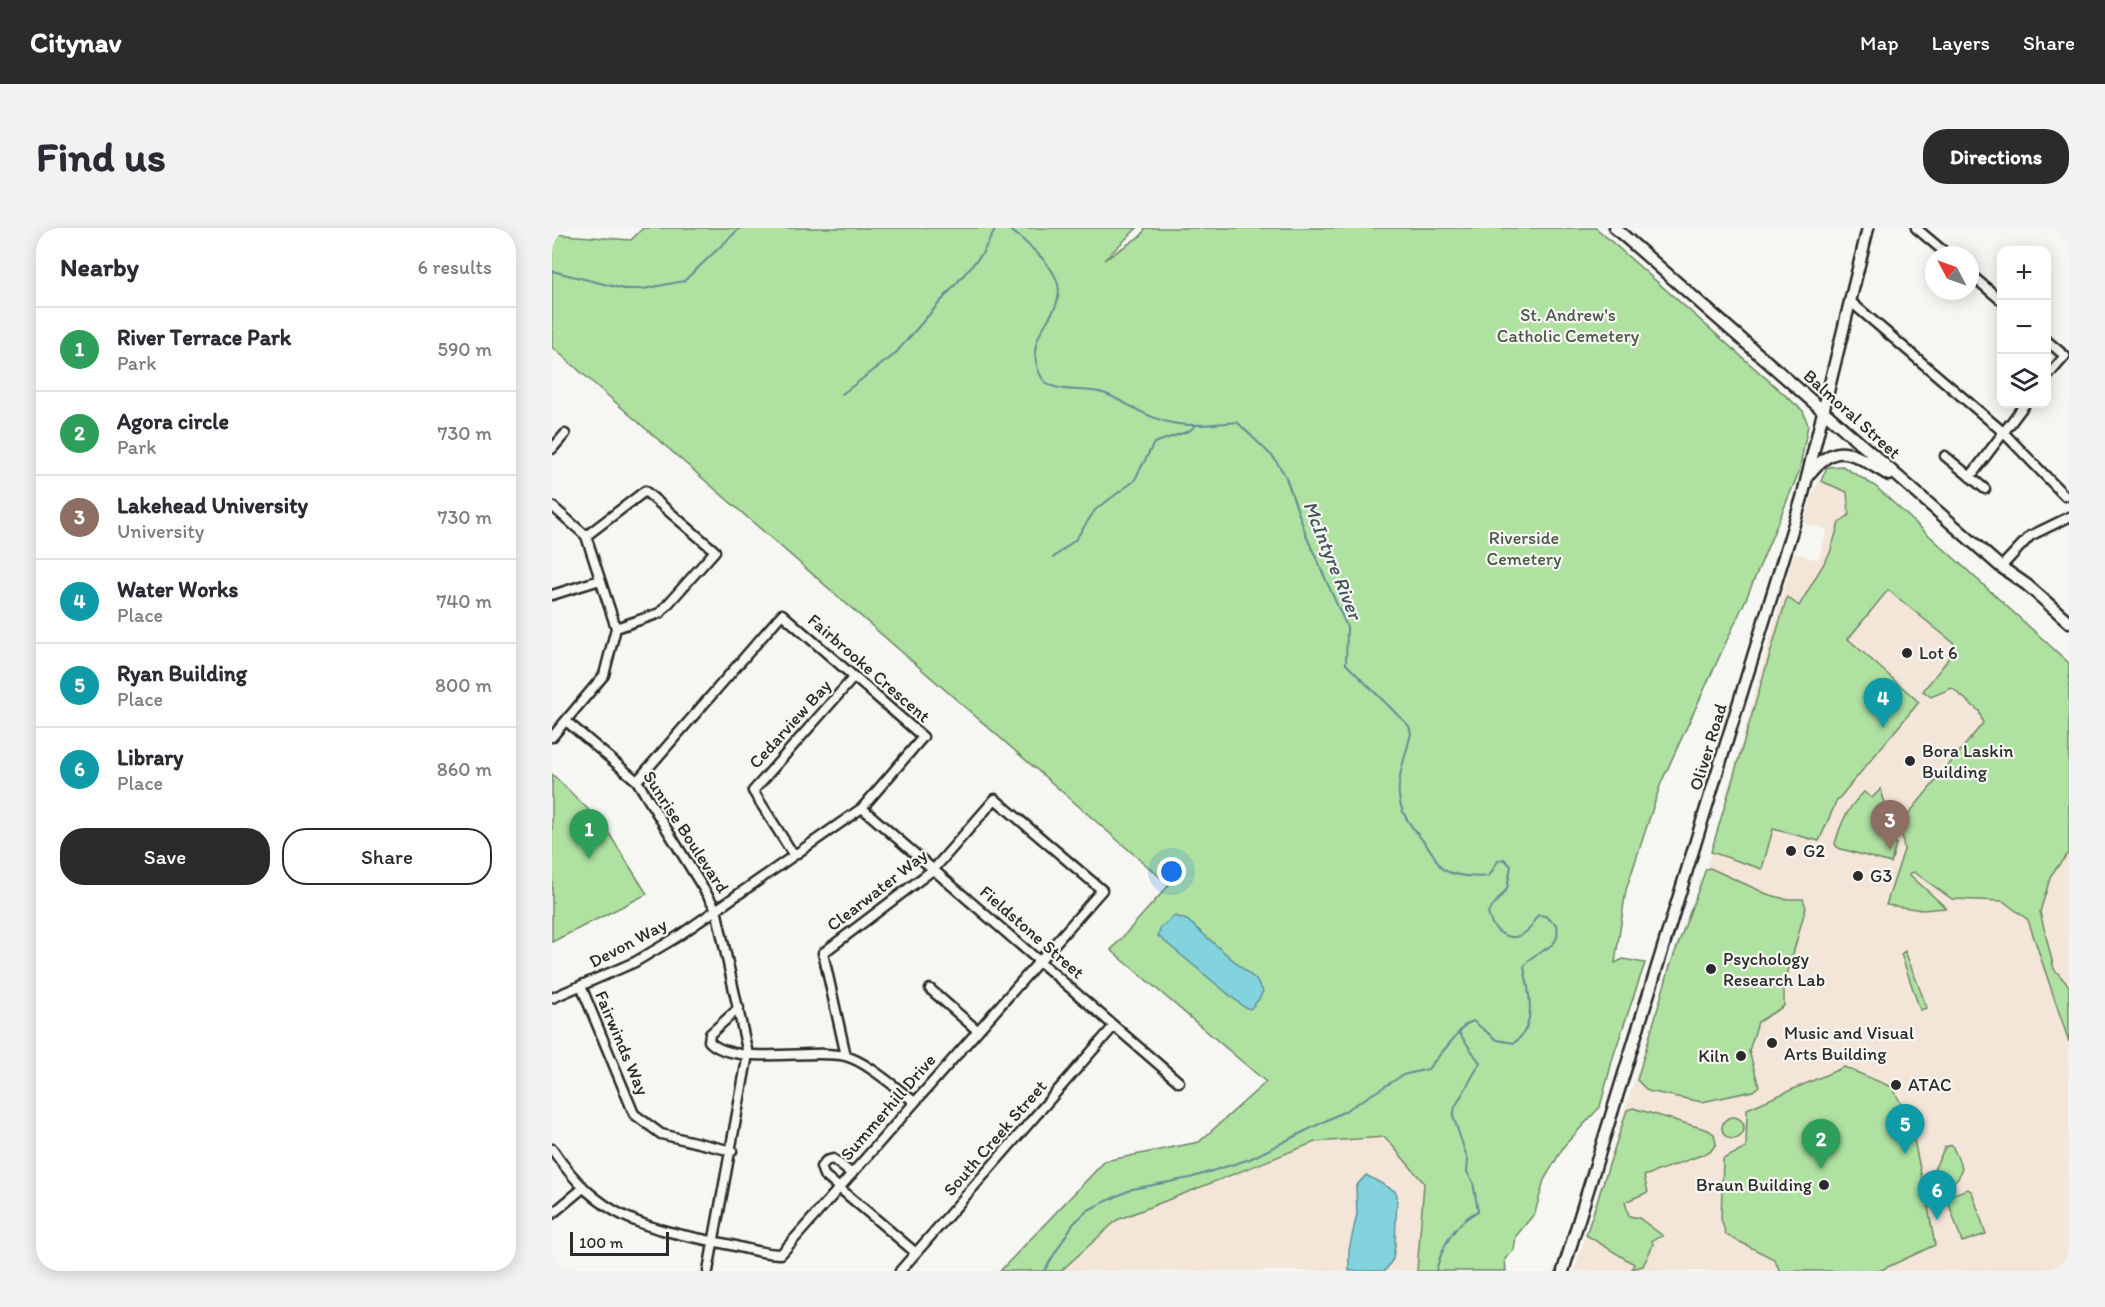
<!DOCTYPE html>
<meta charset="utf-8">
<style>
:root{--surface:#fff;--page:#f2f2f3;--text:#2b2b33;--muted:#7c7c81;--line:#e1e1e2;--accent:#2b2b2b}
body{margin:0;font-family:Itim,sans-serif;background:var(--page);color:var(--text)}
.controls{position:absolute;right:18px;top:18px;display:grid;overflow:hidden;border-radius:12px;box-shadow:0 3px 15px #0003}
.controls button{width:54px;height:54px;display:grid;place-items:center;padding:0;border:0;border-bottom:2px solid var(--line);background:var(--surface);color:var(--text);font:30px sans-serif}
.compass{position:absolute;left:1373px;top:18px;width:54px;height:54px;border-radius:50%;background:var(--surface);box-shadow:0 3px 15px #0003;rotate:311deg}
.scale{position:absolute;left:18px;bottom:15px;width:99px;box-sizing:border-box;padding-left:6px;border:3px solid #2b2b2b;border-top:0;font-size:16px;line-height:21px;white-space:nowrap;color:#2b2b2b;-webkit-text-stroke:4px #f6f6f2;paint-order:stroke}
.you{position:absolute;left:620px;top:644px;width:21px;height:21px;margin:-15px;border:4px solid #fff;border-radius:50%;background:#1a73e8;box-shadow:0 0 0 9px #1a73e833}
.badge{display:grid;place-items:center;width:39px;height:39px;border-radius:50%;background:var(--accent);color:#fff;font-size:20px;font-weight:700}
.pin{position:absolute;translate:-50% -50px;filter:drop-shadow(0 2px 3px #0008)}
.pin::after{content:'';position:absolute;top:32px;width:21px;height:18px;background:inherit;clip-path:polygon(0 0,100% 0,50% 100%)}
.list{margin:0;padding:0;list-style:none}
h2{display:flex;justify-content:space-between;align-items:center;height:78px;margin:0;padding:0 24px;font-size:26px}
h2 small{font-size:20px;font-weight:400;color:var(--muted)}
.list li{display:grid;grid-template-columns:39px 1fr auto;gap:18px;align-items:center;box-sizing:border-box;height:84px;padding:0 24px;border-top:2px solid var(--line)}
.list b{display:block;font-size:22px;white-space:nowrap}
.list p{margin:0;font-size:20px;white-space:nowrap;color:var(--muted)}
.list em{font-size:20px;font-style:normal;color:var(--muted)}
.actions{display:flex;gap:12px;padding:18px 24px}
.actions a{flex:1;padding:14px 0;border:2px solid var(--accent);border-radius:24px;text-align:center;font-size:21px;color:var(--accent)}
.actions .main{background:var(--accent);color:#fff}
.icon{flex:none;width:33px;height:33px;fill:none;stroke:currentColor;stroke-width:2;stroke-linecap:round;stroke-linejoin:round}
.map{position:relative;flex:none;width:1517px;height:1043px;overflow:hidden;border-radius:24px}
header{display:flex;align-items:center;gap:36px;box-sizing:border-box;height:84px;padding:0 30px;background:var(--accent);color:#fff}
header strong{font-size:28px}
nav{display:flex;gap:33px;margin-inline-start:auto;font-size:21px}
.intro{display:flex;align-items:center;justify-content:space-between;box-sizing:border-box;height:144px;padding:0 36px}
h1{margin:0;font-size:42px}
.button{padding:15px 27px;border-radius:24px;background:var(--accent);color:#fff;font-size:21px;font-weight:700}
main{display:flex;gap:36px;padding:0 36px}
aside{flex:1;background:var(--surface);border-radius:24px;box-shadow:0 3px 15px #0003}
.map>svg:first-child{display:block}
</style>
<header>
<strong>Citynav</strong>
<nav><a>Map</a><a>Layers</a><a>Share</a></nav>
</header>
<div class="intro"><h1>Find us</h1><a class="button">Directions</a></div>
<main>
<aside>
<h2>Nearby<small>6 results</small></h2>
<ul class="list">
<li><span class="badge" style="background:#2e9e5b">1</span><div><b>River Terrace Park</b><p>Park</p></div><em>590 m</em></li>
<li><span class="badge" style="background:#2e9e5b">2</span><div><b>Agora circle</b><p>Park</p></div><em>730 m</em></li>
<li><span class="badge" style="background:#8d6e63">3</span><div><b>Lakehead University</b><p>University</p></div><em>730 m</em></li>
<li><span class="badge" style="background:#0f9aa8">4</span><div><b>Water Works</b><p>Place</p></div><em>740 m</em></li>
<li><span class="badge" style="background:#0f9aa8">5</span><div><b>Ryan Building</b><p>Place</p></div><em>800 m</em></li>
<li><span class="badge" style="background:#0f9aa8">6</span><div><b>Library</b><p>Place</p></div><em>860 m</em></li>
</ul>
<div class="actions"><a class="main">Save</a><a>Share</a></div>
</aside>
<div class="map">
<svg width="1517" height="1043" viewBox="0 0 1517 1043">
<rect width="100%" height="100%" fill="#f6f6f2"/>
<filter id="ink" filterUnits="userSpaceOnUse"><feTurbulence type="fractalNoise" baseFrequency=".0167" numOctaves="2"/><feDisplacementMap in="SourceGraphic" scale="12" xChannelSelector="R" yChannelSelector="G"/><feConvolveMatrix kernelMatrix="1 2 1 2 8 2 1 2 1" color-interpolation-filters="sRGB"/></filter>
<g filter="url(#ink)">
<!-- built -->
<path fill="#f4e5d9" d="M1290 238 1323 258 1517 435V1043H1022L1130 702 1154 641 1242 325 1266 332 1275 302 1252 295 1261 265 1275 239Z
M833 909 872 955 865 1043H509L565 992 763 914Z"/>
<!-- green -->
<path fill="#afe1a1" stroke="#6d8666" stroke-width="1.5" d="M91 0H585L552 32 590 7 593 0H1044L1251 183 1256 197 1247 244 1194 371 1109 555 1074 662 1063 735 1071 731 1093 735 1062 826 1048 879 1012 918 992 952 983 985 964 1008 962 1022 953 1031 954 1043H865L872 955 833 909 763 914 565 992 509 1043H448L553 933 647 914 714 854 559 722 617 657 0 119V6L79 12Z
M1290 238 1323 258 1517 435V624L1499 647 1488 684 1502 741 1517 758V814L1476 692 1451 673 1400 671 1362 644 1357 646 1394 680 1371 682 1334 677 1352 622 1349 595 1431 495 1427 483 1400 460 1379 469 1371 463 1394 434 1403 416 1336 362 1296 411 1367 474 1284 574 1267 613 1221 601 1210 641 1159 624 1235 369 1247 378 1278 325 1287 295 1297 287 1295 264 1269 253 1275 239Z
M0 546 51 596 95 666 0 714Z
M1329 561 1344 616 1339 635 1286 620 1283 616C1289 594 1296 579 1312 564L1320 570Z
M1158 640 1215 666 1233 671H1251L1254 679 1232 758V778L1206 794 1197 823 1207 858 1201 863 1150 874 1096 863 1085 852 1118 738 1154 641Z
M1353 723 1375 780 1368 782 1349 726Z
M1292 839 1340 859 1358 892 1375 975 1416 961 1420 964 1434 1006 1410 1014 1396 973 1376 979 1383 1017 1327 1043H1228L1222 1031 1174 1007 1169 991 1171 931 1194 920 1195 881Z
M1081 880 1156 902 1162 906 1164 916 1158 924 1092 948 1096 964 1073 974 1077 988 1087 990 1111 1008 1100 1012 1101 1017 1091 1038 1080 1041 1082 1036 1034 1007 1075 882Z
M1170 900a11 11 0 1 1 22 0a11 11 0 1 1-22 0Z
M1400 917 1410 940 1406 951 1390 960H1377L1375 956 1393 919Z"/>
<!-- water -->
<path fill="#83d3de" stroke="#609096" stroke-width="1.5" d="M623 688 635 692 704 752 711 763 707 771 698 781 692 779 606 708 609 699Z
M814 947 843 963 845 967 843 1017 841 1031 833 1043H797V1022L805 986 804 958Z"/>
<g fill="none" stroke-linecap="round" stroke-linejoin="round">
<!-- stream -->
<path stroke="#609096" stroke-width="2" d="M454 0C467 6 476 17 486 26 541 80 468 92 486 141 488 148 493 156 500 158 517 165 536 159 554 166 574 174 591 188 612 193 635 200 661 196 685 194L722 230 733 247 756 312 795 399 794 436 857 498 859 505C855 524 845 548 847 568 849 591 867 606 879 623 884 630 885 637 892 642 903 648 925 650 937 648L946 633 952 631 959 638 955 661 936 684C938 702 958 718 975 703 981 699 981 692 986 687L993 688 1005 697C1010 725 982 719 972 739 977 764 986 797 962 815L945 812 921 793 913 797 876 841 851 847 793 883 698 931 638 950 580 961 536 982 521 996 492 1043
M0 43 72 61H91L132 53 188 0
M290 166 342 127 430 26 444 0
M501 330 524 311 543 282 582 253 602 215 637 203 643 198
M884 1043C890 1018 903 995 926 983L921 954 915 944 916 932 901 888 903 879 928 835 908 806"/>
<!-- minor casing -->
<g stroke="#2b2b2b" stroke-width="13">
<path id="minor" d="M1364 0 1396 27
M1515 0 1517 2
M1418 46 1450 73
M1299 74 1450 203 1513 268
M1494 112 1513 128 1494 150
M0 221 13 206
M1393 228 1433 261
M1418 249 1473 176
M0 278 34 308 64 400 52 447 0 509
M34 308 93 263 163 323 108 385 64 400
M1449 339 1478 308 1517 289
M0 367 48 352
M14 493 85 553 164 681 196 826 156 1043
M310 580 627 854
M241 626 201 563 302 449
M29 758 82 886 109 906 180 923
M378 761 425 802
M0 770 83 734 125 709 310 580 371 509 230 386 85 553
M187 780 158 806 157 813C180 839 262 820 293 828 314 833 345 861 363 874
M0 921C47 991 92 1000 170 1015 189 1019 210 1026 229 1026L550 662 443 571 382 641 271 725 294 828
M300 946 281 931 274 933 269 939 272 947 364 1025
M0 986 30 961
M348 1043 562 798"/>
</g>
<!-- secondary casing -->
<g stroke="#2b2b2b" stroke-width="15">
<path id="secondary" d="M1063 0 1449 339 1475 357 1517 394
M1258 245C1287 209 1303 228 1337 247
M1011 1043 1250 270 1316 0"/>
</g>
<!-- minor -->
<use href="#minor" stroke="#f6f6f2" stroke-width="8"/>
<!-- secondary -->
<use href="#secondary" stroke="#f6f6f2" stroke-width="10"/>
</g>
</g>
<!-- markers -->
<g fill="#2b2b2b" stroke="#f6f6f2" stroke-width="2">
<circle cx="1355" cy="425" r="6"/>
<circle cx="1358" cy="533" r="6"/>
<circle cx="1239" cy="623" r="6"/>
<circle cx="1306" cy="648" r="6"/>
<circle cx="1159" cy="741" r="6"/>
<circle cx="1220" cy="815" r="6"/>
<circle cx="1189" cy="828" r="6"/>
<circle cx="1344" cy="857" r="6"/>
<circle cx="1272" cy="957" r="6"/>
</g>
<g text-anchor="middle" stroke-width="4.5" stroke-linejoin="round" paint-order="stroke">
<!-- park labels -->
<g font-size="18" fill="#4c5848" stroke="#f6f6f2">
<text x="1016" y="93">St. Andrew's<tspan x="1016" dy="21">Catholic Cemetery</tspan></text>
<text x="972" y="316">Riverside<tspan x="972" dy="21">Cemetery</tspan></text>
</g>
<!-- street labels -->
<g font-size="18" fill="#2b2b2b" stroke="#f6f6f2">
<text transform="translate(1300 186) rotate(42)" y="6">Balmoral Street</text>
<text transform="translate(317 440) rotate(41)" y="6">Fairbrooke Crescent</text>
<text transform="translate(238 496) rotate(-48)" y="6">Cedarview Bay</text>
<text transform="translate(1156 519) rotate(-73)" y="6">Oliver Road</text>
<text transform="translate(134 604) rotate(57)" y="6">Sunrise Boulevard</text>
<text transform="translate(325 662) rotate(-38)" y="6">Clearwater Way</text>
<text transform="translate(480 704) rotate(41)" y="6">Fieldstone Street</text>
<text transform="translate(76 715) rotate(-28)" y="6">Devon Way</text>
<text transform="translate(70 815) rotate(67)" y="6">Fairwinds Way</text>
<text transform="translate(336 879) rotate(-49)" y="6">Summerhill Drive</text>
<text transform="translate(443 910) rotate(-49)" y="6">South Creek Street</text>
</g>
<!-- poi labels -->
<g font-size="18" fill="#2b2b2b" stroke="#f6f6f2" text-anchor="start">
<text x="1367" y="431">Lot 6</text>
<text x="1370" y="529">Bora Laskin<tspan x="1370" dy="21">Building</tspan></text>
<text x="1251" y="629">G2</text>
<text x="1318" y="654">G3</text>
<text x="1171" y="737">Psychology<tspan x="1171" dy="21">Research Lab</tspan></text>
<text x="1232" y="811">Music and Visual<tspan x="1232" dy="21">Arts Building</tspan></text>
<text x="1177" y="834" text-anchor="end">Kiln</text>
<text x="1356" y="863">ATAC</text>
<text x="1260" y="963" text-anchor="end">Braun Building</text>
</g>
<!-- water labels -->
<g font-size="20" font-style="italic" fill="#415558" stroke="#f6f6f2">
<text transform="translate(781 332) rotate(68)" y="7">McIntyre River</text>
</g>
</g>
</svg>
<div class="controls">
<button>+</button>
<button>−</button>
<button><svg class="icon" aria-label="layers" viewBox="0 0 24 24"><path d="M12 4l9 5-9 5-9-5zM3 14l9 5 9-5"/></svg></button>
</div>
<svg class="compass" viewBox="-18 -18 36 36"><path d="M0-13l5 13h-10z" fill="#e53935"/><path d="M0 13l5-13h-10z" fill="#7c7c81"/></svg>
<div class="scale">100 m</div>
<div class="you"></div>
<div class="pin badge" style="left:37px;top:631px;background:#2e9e5b">1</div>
<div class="pin badge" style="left:1269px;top:941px;background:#2e9e5b">2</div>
<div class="pin badge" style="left:1338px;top:622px;background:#8d6e63">3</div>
<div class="pin badge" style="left:1331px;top:500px;background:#0f9aa8">4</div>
<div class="pin badge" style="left:1353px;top:926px;background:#0f9aa8">5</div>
<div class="pin badge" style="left:1385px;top:992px;background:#0f9aa8">6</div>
</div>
</main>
